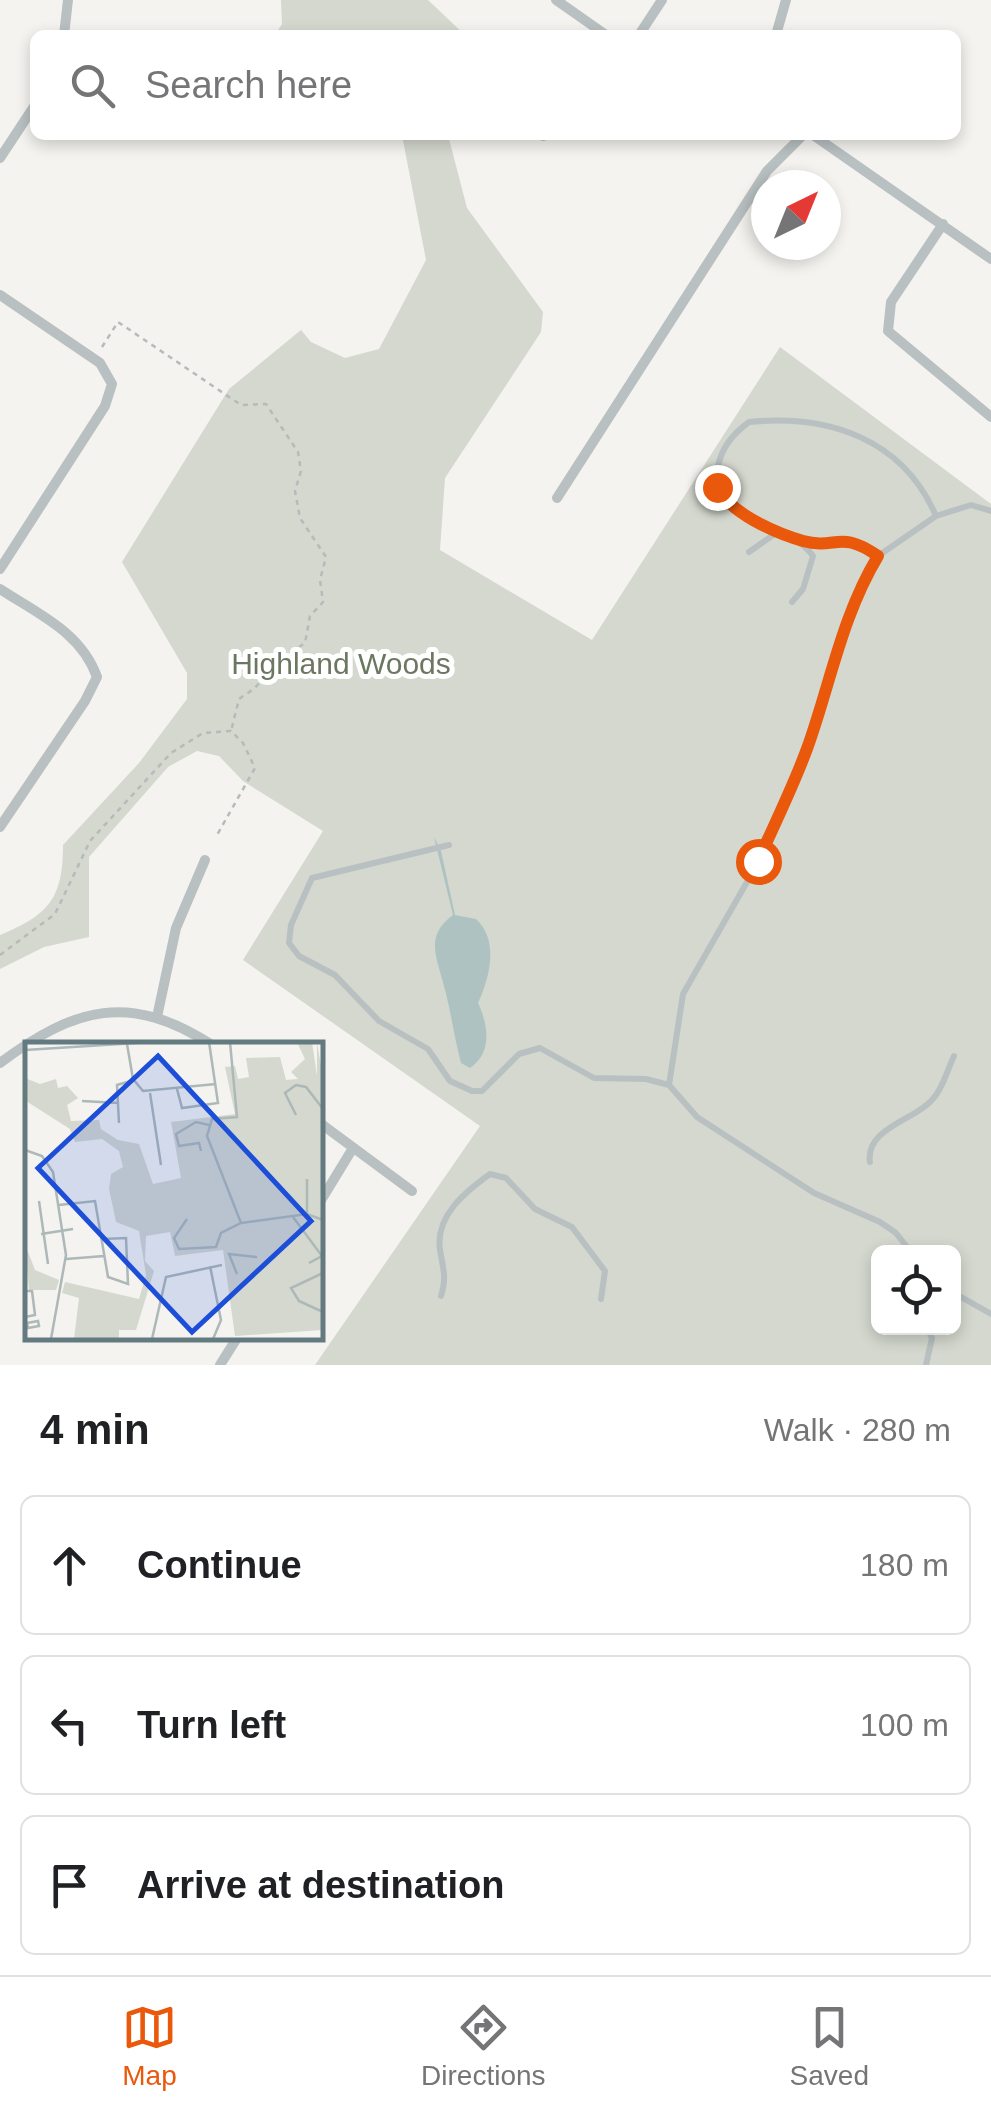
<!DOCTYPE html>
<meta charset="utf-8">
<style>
:root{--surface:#fff;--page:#f6f6f6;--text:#202124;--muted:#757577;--line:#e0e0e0;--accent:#ea580c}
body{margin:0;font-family:Helvetica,sans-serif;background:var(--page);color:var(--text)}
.controls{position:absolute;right:30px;bottom:30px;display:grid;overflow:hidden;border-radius:15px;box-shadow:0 5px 15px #0003}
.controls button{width:90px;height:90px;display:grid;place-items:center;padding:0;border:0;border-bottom:2px solid var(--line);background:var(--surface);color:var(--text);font:50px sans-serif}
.compass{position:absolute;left:751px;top:170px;width:90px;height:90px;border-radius:50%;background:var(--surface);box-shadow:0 5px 15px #0003;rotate:43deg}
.stop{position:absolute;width:30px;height:30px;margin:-22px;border:8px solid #ea580c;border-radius:50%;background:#fff}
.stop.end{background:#ea580c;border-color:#fff;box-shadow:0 2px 10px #0008}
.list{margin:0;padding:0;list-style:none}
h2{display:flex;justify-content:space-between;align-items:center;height:130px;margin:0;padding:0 40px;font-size:42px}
h2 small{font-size:32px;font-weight:400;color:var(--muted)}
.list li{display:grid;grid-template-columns:65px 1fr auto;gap:30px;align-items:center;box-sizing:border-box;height:140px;margin:0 20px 20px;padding:0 20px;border:2px solid var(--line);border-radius:15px}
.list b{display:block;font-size:38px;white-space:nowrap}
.list em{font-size:32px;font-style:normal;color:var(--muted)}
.icon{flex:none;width:55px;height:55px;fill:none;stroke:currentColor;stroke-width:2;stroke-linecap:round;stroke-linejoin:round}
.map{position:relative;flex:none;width:991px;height:1365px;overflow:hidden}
.search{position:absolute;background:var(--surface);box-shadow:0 5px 15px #0003;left:30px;right:30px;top:30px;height:110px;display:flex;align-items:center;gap:25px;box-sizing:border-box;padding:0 35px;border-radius:15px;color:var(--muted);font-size:38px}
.sheet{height:610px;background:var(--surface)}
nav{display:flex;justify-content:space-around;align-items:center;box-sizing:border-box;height:140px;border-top:2px solid var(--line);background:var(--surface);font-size:28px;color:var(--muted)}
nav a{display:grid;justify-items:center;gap:5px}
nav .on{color:var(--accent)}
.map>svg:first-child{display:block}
</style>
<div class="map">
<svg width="991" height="1365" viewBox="0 0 991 1365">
<rect width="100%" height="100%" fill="#f4f3ef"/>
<!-- green -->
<path fill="#d4d8ce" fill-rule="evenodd" d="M281 0H428L465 35H275L282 24Z
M402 135H448L467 208 543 312 541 332 445 478 440 550 592 640 780 347 991 504V1365H315L480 1126 243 960 323 831 243 781 219 756 197 751 168 767 89 857V937L44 947 0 969V935C49 915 63 898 63 845L139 763 187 699V673L122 562 229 389 301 330 311 342 345 358 379 349 426 260ZM878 1252H954V1328H878Z"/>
<!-- water -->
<path fill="#afc2c2" d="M434 837 441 851 455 915 476 919C500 941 489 979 478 1003 488 1024 493 1053 470 1068L461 1063C454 1037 451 1011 444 986 437 958 424 936 453 915Z"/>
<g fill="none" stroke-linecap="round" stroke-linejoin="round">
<!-- path -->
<path stroke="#b6babb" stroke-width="2.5" stroke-dasharray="5 5" stroke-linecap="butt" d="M102 347 118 322 241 405 266 404 298 452 301 471 295 491 300 518 326 557 320 580 323 602 310 616 305 643 276 662 255 688 239 699 231 731
M0 955 55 914 90 841 171 753 203 733 231 731 243 743 255 768 217 835"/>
<!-- service -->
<path stroke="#b9c0c2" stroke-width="6" d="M804 541C838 545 846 534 878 556
M749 552 779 531
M792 602 803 589 813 556C789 520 707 523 718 467 721 448 734 433 749 422 829 414 903 439 936 516
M449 845 312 878 291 925 289 943 299 956 335 975 379 1021 428 1049 450 1081 472 1091H482L519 1054 540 1048 594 1078 646 1079 669 1085 697 1117 814 1193 880 1222 896 1233 911 1252
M669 1085 683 994 759 861 808 747 833 657 860 586 878 556 936 516 971 505 991 511
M870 1162C865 1129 914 1120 931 1101 942 1090 947 1071 954 1056
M954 1293 991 1314
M441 1296C447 1276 443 1269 440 1250 435 1216 465 1192 490 1174L506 1178 535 1209 572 1227 605 1271 601 1299
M926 1365 932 1338 927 1328"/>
<!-- minor -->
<path stroke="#b9c0c2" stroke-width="10" d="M556 0 606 35
M64 35 68 0
M639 35 662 0
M776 35 786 0
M813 135 991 259
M543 136 547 135
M0 158 35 105
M943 224 891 302 888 331 991 417
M0 295 100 363 112 384 105 406 0 569
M557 498 767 171 803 135
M0 589C38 614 81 632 97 677L85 701 0 827
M157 1017 176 928 205 860
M0 1063C75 1007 130 992 212 1045
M320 1123 412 1191
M320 1202 353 1148
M220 1365 237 1338"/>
</g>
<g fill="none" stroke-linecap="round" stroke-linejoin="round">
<!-- route -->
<path stroke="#ea580c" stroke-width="12" d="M717 487C730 513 775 533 803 541 837 550 839 529 878 556 842 616 831 681 808 746 794 785 775 823 758 861"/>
</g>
<g text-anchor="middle" stroke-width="10" stroke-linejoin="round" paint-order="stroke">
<!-- park labels -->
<g font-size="30" fill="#6b7861" stroke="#fff">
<text x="341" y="674">Highland Woods</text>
</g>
</g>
<!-- overview -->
<g transform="translate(25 1042)">
<rect width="298" height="298" fill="#f4f3ef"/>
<path d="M272 0H287L292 34V0L298 36 297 288 210 294 198 208 150 214 145 190 121 194 120 219 129 229 111 288H94V297H49L54 256 37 251 40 240 114 257 121 233 114 189 91 180 84 147 86 132 98 125 94 109 77 97 50 100 45 87 1 59 0 36 15 42 31 37 33 46 42 44 53 56 42 63 46 79 74 78 76 87 93 98 114 102 128 142 156 136 146 80 210 72 200 25 210 24 213 37 224 35 221 16 255 15 261 38 273 37 266 30 280 17ZM0 202 10 228 34 238 31 248H4Z" fill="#d4d8ce"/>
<path fill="none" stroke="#adb8b9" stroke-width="2.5" d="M205 0 212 75 187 77 182 94 216 181M102 2 108 37 118 49 191 42M0 8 127 0M152 47 157 66 193 61 184 0M125 51 136 123M57 59 94 61M271 73 260 51 271 43 281 45 298 67M94 81 92 43 109 38M0 108 17 114 28 130 41 213 26 297M176 109 174 101 154 104 151 92 171 80 184 83M14 159 23 222M34 163 70 159 83 235 103 242 101 196 78 197M282 172V137M268 175 297 214 284 221M162 177 149 196 154 207 191 205 196 191 216 181 282 172 298 178M16 192 48 187M41 217 79 214M185 224 196 278 188 297M298 231 266 246 274 259 298 270M212 232 204 212 232 215M0 275 10 273 7 249H2M0 287 3 286 14 284 13 279 2 281 3 286M127 297 141 235 197 223"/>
<path fill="#1d4ed8" fill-opacity="0.15" stroke="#1d4ed8" stroke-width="5" d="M133 14 286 179 167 290 13 126Z"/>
<rect width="298" height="298" fill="none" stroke="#627a80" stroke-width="5"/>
</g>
</svg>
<div class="controls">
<button><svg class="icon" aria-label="locate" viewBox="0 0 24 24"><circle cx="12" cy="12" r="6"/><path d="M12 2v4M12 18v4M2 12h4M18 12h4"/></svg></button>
</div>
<svg class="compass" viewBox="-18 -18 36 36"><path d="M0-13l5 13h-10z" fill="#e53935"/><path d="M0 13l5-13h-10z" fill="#757577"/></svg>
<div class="stop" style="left:758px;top:861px"></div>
<div class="stop end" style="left:717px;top:487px"></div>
<div class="search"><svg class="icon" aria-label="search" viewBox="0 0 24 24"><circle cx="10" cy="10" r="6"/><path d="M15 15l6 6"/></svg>Search here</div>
</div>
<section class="sheet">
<h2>4 min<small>Walk · 280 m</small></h2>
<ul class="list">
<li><svg class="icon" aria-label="ahead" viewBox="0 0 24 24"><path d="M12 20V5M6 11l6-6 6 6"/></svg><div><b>Continue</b></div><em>180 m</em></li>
<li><svg class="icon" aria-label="left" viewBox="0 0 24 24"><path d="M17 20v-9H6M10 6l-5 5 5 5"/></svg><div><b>Turn left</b></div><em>100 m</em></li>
<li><svg class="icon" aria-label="arrive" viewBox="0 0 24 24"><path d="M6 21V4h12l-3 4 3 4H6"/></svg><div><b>Arrive at destination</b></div></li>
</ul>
</section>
<nav>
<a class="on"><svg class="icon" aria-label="map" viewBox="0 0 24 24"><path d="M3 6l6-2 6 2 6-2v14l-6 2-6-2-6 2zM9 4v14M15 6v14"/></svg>Map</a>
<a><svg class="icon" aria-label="directions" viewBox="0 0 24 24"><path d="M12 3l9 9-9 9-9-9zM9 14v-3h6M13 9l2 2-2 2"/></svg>Directions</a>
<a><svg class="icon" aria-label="saved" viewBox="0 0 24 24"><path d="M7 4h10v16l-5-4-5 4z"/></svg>Saved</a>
</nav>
